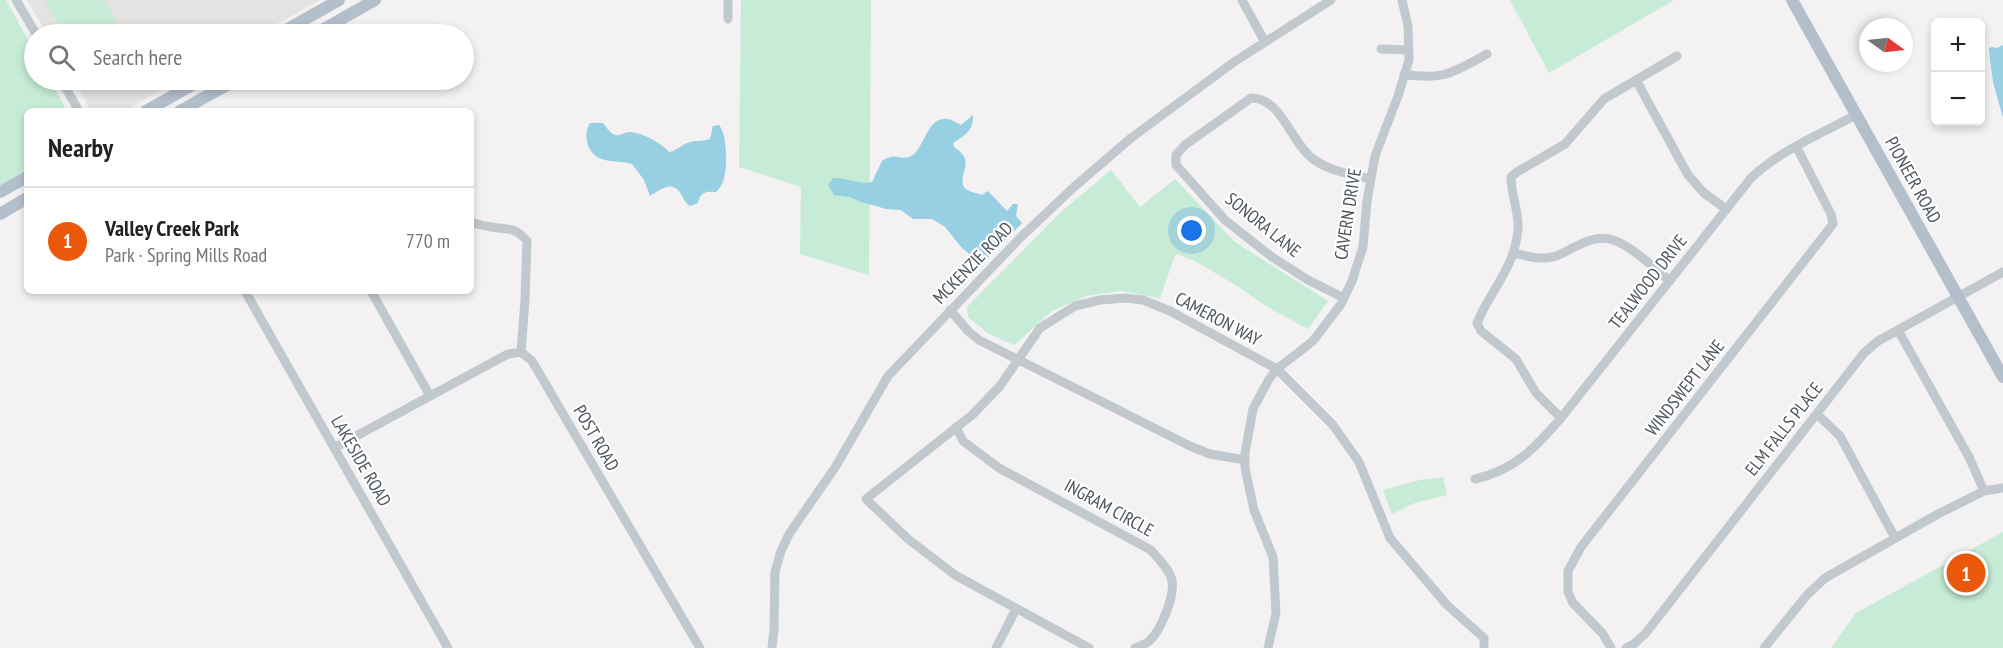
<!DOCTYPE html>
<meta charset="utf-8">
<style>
:root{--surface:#fff;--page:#f2f2f2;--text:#222;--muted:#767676;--line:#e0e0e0;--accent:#ea580c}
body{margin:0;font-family:"PT Sans Narrow",sans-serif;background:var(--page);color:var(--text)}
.controls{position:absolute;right:18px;top:18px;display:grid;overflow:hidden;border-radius:9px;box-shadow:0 3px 9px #0003}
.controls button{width:54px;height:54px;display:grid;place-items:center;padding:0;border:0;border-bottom:2px solid var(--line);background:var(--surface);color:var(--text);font:30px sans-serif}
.compass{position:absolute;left:1859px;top:18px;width:54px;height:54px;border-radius:50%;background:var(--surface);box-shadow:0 3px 9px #0003;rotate:105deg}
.you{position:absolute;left:1192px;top:231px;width:21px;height:21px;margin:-15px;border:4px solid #fff;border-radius:50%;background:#1a73e8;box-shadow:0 0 0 9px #1a73e833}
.badge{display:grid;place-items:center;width:39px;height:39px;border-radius:50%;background:var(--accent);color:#fff;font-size:20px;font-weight:700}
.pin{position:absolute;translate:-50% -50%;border:3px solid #fff;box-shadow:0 2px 6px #0006}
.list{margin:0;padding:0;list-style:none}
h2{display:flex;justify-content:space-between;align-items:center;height:78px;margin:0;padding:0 24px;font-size:26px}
h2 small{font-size:20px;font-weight:400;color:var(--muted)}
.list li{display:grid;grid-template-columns:39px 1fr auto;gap:18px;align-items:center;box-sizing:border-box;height:108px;padding:0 24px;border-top:2px solid var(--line)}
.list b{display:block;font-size:22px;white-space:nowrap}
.list p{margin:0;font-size:20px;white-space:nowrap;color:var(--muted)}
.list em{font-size:20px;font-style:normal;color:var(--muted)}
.icon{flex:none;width:33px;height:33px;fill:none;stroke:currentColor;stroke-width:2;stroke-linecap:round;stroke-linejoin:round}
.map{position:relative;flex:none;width:2003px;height:648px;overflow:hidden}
.search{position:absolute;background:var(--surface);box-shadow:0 3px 9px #0003;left:24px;top:24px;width:450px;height:66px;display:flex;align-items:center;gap:15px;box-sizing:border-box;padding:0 21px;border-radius:33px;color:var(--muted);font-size:22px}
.panel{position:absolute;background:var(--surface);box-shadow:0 3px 9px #0003;left:24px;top:108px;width:450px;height:186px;border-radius:9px}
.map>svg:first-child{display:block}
</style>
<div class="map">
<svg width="2003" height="648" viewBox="0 0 2003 648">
<rect width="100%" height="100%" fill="#f3f1f1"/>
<!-- education -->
<path fill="#e4e3e2" d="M27 0H320L259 34H47Z
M73 80H179L124 111H91Z"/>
<!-- green -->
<path fill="#c6ebd6" d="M0 0H6L34 51V80H50L67 111H27V170L0 185Z
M47 0H104L124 34H64L45 1Z
M741 0H871L869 275 800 254 801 187 739 167Z
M1510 0H1674L1549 73Z
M1111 170 1140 207 1175 179 1235 242 1328 301 1308 329 1266 306 1239 287 1195 261 1177 254 1175 255 1160 298 1121 291 1086 296 1052 311 1014 345 989 334 968 317 967 307 1061 212Z
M1443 477 1447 495 1415 503 1392 514 1383 490 1420 480Z
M2003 532V648H1831L1856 613Z"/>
<!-- water -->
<path fill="#98d0e3" d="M2003 45V118L1993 82 1989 51V48L1992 47 1997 48Z
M973 115C974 131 965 135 953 143L955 148C977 161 957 175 964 187 968 192 977 193 982 195L988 191 1007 211 1013 204H1018L1016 216 1022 223 982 264 962 248 945 227 932 219H913L901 210 886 209 858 201 850 197 834 195 828 185 833 178C847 177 858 185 872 182L882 161C896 152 898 160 909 157 924 153 926 115 948 119 953 120 957 123 961 125Z
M590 123H603C606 126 609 132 613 134 620 138 624 131 631 132 644 134 660 142 669 152 675 151 676 149 682 146 691 139 701 142 710 139L713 126 719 125C728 135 728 172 722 184 721 186 718 190 716 192 706 191 700 192 698 203L690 206C684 202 685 200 681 194 672 179 660 190 650 196L644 180 632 164C617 159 593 166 587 142 586 135 586 129 590 123Z"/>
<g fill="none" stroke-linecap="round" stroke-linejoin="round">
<!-- minor -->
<path stroke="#c1c8ce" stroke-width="9" d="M16 0 36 34
M1242 0 1265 42
M728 19V0
M1381 49 1408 50
M1404 74C1443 81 1454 72 1487 54
M61 80 79 111
M1636 80 1688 175 1704 193 1726 209
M471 222C477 224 484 226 491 227 507 230 515 226 527 241L525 300 521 352 532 361 700 648
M1514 253C1528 256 1542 261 1556 256 1574 249 1592 233 1613 240 1632 246 1655 269 1670 281
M245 291 448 648
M371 291 430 396
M1344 298 1308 280 1272 257 1225 220 1176 165V155L1185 145 1251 98C1282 98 1291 143 1313 159 1330 171 1351 175 1371 179
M950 310 969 332 979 340 1192 447 1210 454 1245 460
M1898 330 1969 457 1984 491
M1817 414 1840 436 1895 538
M1561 418 1536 393 1516 359 1481 331 1477 323C1491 289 1515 268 1518 229 1519 211 1511 195 1511 177L1517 172 1565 144 1604 99 1677 56
M956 427 963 441 999 468 1151 550C1158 559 1170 569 1172 581 1175 596 1160 633 1148 642 1144 645 1139 646 1135 648
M334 448 508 354 521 352
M1475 479C1515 470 1535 448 1561 418L1751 178C1781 150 1820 134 1856 115
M772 648 774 629 775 572 781 551 789 534 836 466 888 376 1021 237 1074 187 1131 138 1234 62 1331 0
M996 648 1016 609
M1089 648 955 575 908 539 866 499 972 415 1000 386 1040 328 1075 306 1100 300 1126 298 1143 300 1170 311 1277 369 1333 425 1359 462 1390 538 1447 605 1484 638V648
M1268 648 1276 613 1273 557 1254 510 1245 468V453L1253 409 1269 379 1277 369 1313 341 1341 304 1352 281 1363 247 1367 201 1375 156 1398 96 1409 60 1408 26 1402 0
M1611 648 1603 634 1573 603 1568 592V571L1581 547 1833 224 1831 214 1796 146
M1626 648 1634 644 1645 634 1864 353 1878 341 2003 272
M1764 648 1807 595 1825 578 1938 514 1984 491 2003 488"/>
<!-- major -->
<path stroke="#b4bfcc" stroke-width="12" d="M1792 0 2003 377
M279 34 339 0
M315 34 375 0
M146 111 201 80
M180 111 236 80
M0 192 27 177
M0 214 27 198"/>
</g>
<g text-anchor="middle" stroke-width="4.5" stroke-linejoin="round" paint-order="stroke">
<!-- street labels -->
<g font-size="18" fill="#4b545c" stroke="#fff">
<text transform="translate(1913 180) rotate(61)" y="6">PIONEER ROAD</text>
<text transform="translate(1348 214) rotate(-81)" y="6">CAVERN DRIVE</text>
<text transform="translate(1263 225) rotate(39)" y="6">SONORA LANE</text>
<text transform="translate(973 263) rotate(-46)" y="6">MCKENZIE ROAD</text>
<text transform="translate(1648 282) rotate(-52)" y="6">TEALWOOD DRIVE</text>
<text transform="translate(1218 319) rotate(28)" y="6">CAMERON WAY</text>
<text transform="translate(1685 388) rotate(-52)" y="6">WINDSWEPT LANE</text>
<text transform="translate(1784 429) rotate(-52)" y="6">ELM FALLS PLACE</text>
<text transform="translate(596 438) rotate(60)" y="6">POST ROAD</text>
<text transform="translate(361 461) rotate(60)" y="6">LAKESIDE ROAD</text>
<text transform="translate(1109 508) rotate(29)" y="6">INGRAM CIRCLE</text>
</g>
</g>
</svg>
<div class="controls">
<button>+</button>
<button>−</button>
</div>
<svg class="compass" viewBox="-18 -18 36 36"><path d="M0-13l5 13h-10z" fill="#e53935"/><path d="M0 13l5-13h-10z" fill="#767676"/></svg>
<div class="you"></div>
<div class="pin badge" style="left:1966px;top:573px">1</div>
<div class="search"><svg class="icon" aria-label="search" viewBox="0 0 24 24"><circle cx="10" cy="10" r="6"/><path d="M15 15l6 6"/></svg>Search here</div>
<section class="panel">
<h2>Nearby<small></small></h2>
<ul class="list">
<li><span class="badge">1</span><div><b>Valley Creek Park</b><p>Park · Spring Mills Road</p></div><em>770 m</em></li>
</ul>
</section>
</div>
